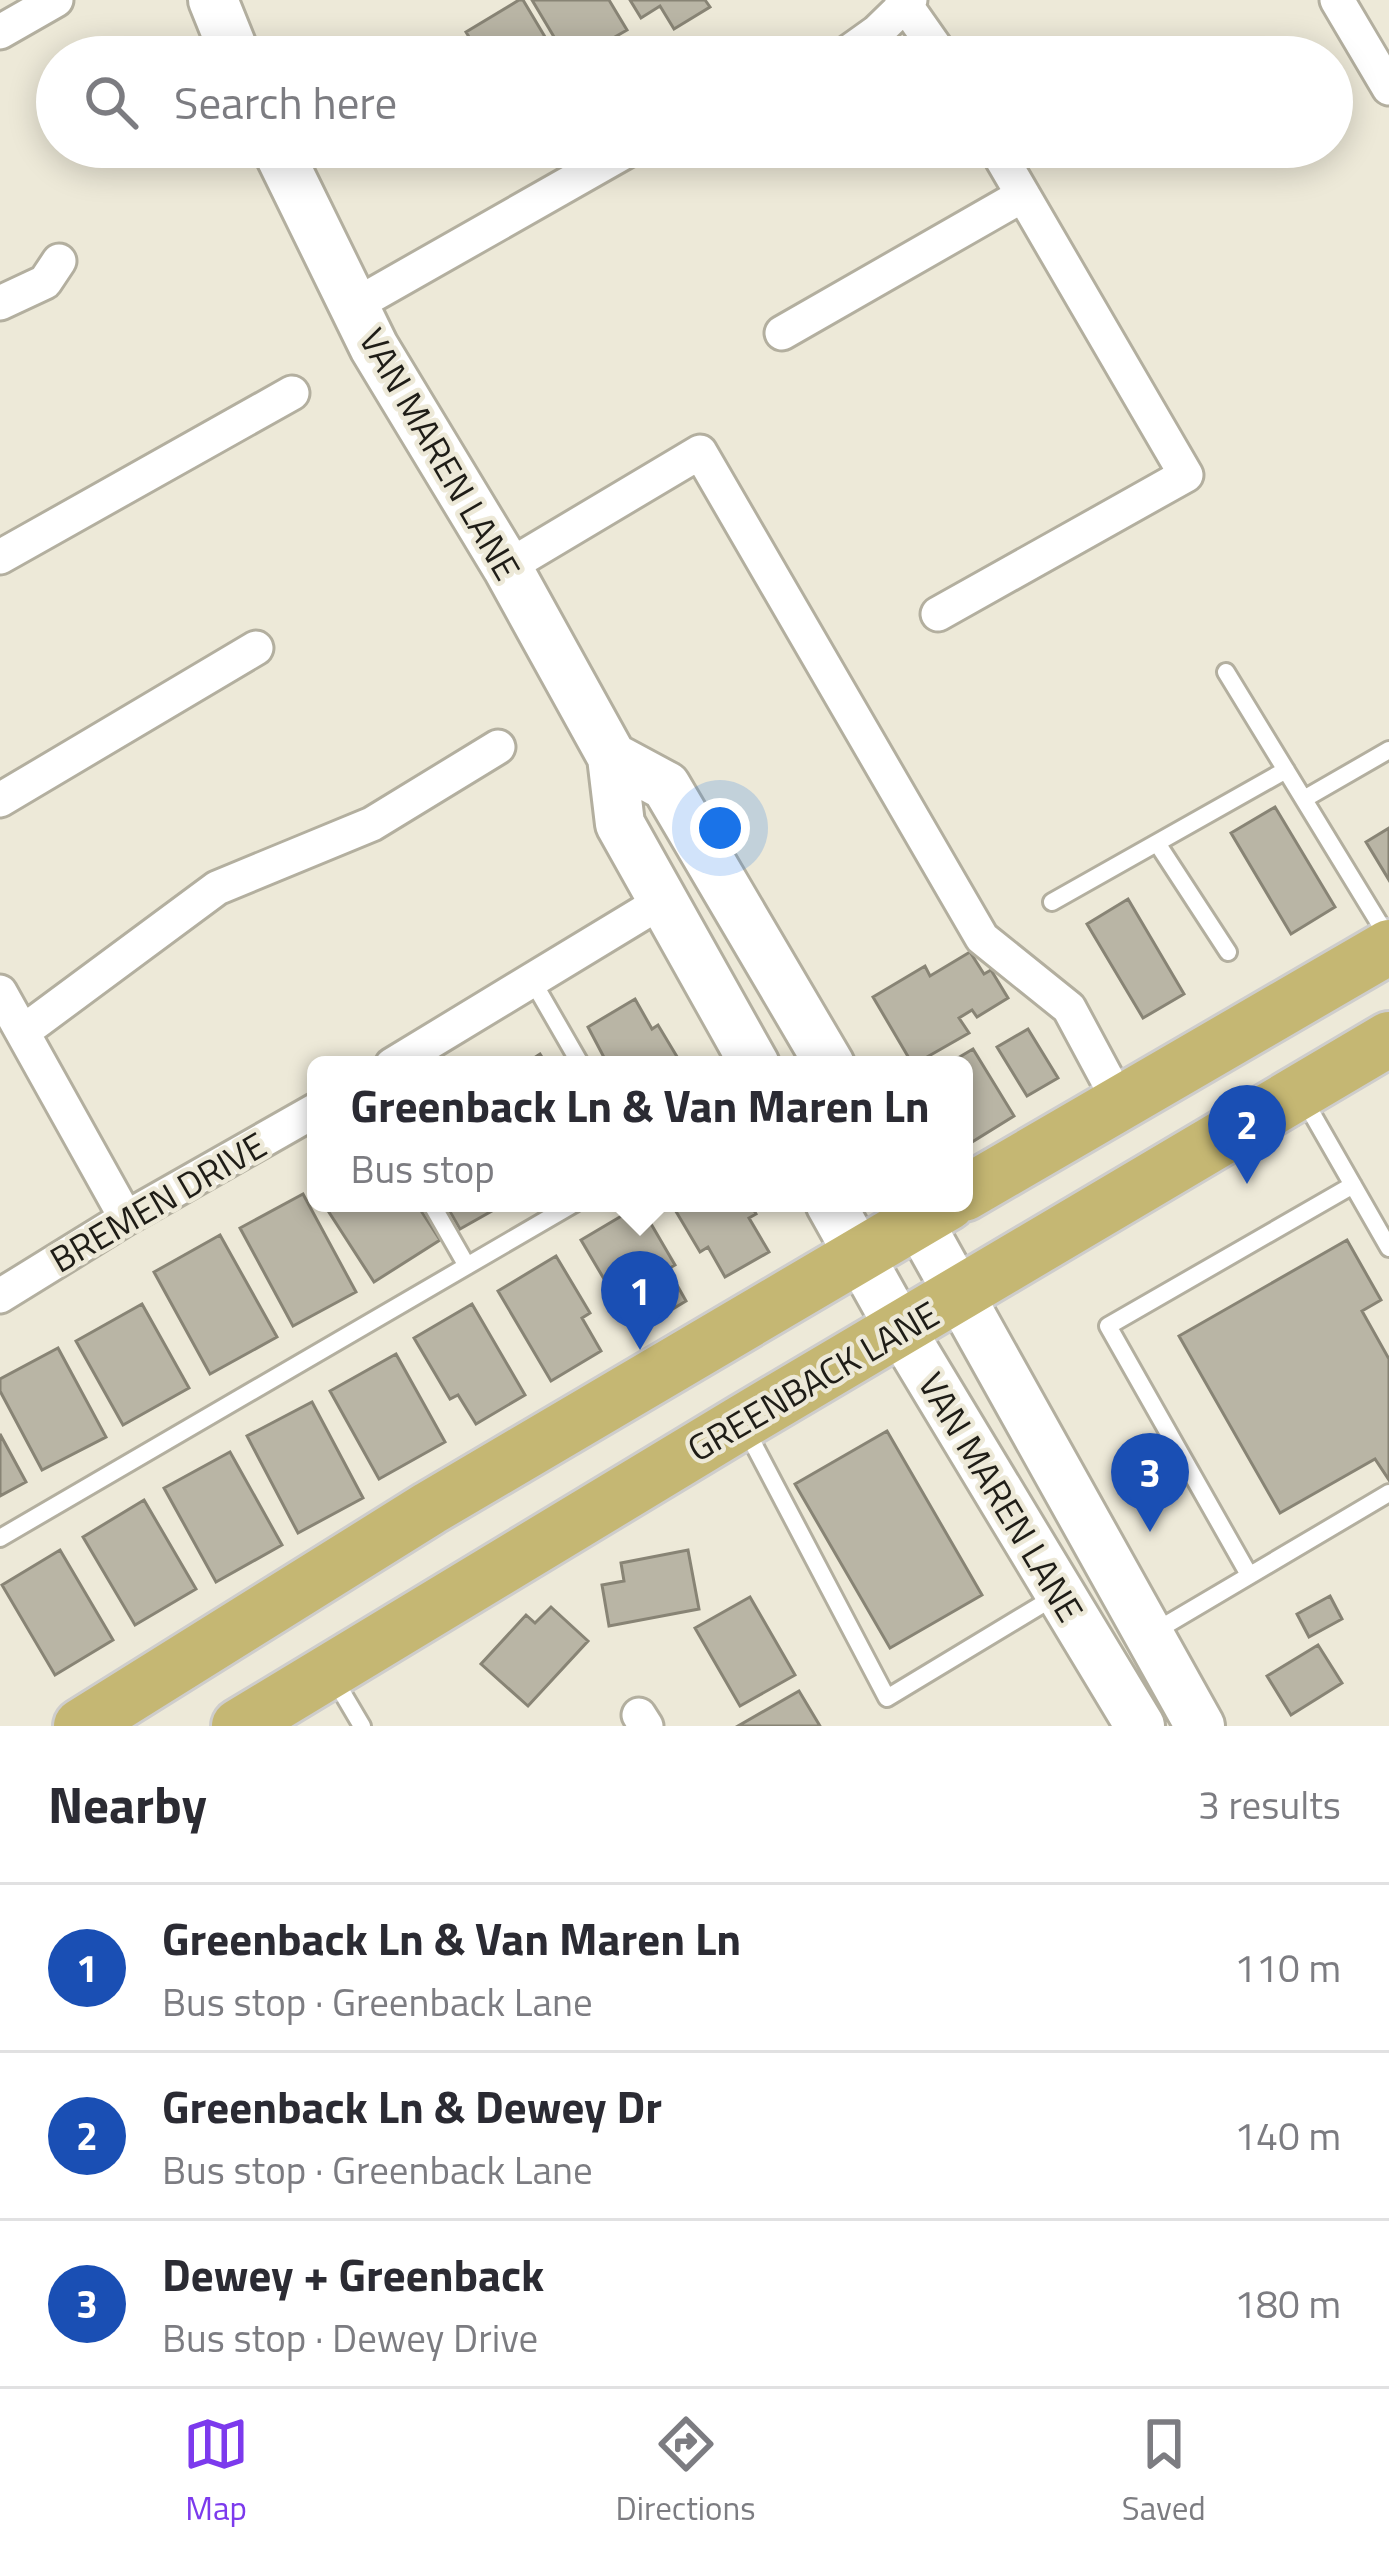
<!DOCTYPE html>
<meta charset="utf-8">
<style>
:root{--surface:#fff;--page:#f2f2f3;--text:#2b2b33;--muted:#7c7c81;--line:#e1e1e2;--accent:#7c3aed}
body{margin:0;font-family:"Titillium Web",sans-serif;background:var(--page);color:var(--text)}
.you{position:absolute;left:720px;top:828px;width:42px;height:42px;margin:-30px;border:9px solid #fff;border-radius:50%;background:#1a73e8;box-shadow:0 0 0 18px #1a73e833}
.badge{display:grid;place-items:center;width:78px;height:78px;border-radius:50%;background:var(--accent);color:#fff;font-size:39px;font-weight:700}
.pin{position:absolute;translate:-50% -99px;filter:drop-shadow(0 3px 6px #0008)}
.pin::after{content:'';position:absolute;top:63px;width:42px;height:36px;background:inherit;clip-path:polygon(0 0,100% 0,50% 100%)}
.popup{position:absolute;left:307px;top:1056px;width:666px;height:156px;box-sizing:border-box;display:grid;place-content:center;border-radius:18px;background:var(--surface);filter:drop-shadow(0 3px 9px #0005);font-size:39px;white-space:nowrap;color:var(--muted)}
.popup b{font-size:45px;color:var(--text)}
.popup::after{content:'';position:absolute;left:50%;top:100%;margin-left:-24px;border:24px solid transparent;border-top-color:var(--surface)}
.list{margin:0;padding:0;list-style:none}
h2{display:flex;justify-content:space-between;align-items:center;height:156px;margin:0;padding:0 48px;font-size:51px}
h2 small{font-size:39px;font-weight:400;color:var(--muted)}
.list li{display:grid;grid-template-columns:78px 1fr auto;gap:36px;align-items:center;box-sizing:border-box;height:168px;padding:0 48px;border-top:3px solid var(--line)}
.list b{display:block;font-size:45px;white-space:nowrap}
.list p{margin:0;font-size:39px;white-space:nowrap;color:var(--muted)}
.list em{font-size:39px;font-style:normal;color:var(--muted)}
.icon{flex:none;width:66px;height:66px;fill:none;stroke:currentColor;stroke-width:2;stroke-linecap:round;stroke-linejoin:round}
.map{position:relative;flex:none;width:1389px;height:1726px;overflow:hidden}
.search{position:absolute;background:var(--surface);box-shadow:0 6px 30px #0003;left:36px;right:36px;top:36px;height:132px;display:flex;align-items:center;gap:30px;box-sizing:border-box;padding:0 42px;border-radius:66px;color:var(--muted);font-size:45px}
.sheet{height:660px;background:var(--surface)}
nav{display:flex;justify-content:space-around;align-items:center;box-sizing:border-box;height:168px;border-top:3px solid var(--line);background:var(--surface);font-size:33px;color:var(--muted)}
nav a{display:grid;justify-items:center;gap:6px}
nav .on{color:var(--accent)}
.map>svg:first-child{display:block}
</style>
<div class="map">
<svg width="1389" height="1726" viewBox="0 0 1389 1726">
<rect width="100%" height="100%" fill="#ede9d8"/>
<!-- building -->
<path fill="#b9b5a5" stroke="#888475" stroke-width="3" d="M519 0H523L557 57H481L466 32Z
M532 0H609L627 30 601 45 608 55 605 57H566Z
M630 0H705L710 7 674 29 660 6 641 18Z
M456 38 468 57H426Z
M1275 807 1335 907 1291 934 1231 833Z
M1389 828V880L1366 842Z
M1128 899 1184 994 1143 1018 1087 924Z
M970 952 984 974 991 970 1008 998 977 1017 972 1010 959 1018 969 1033 913 1065 873 997 925 966 930 976Z
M635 999 652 1029 658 1025 682 1065H608L588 1027Z
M1028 1029 1058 1078 1027 1096 997 1047Z
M973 1049 1014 1116 964 1147V1065H946Z
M540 1054 547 1065H523Z
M303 1194 356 1292 293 1326 240 1228Z
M323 1203H416L440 1240 374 1282Z
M445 1203H506L460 1229Z
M671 1203H750L756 1214 749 1218 769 1252 725 1277 708 1247 700 1252Z
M640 1205 675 1265 668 1269 686 1301 643 1327 625 1297 617 1301 581 1240Z
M220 1235 277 1337 210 1374 154 1272Z
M1347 1240 1381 1300 1362 1311 1389 1359V1480L1375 1459 1280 1513 1179 1336Z
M556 1256 590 1313 582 1318 601 1351 551 1381 498 1291Z
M142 1304 189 1388 123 1425 76 1341Z
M472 1304 525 1395 476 1424 458 1395 450 1399 414 1338Z
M58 1348 106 1437 42 1470 0 1391V1379Z
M396 1354 445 1442 379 1479 330 1391Z
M312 1402 363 1498 298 1533 247 1436Z
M887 1431 982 1595 890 1648 795 1484Z
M0 1434 26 1482 0 1496Z
M230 1452 282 1545 216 1582 164 1488Z
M144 1500 196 1589 135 1625 83 1537Z
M60 1550 113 1640 55 1675 2 1585Z
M688 1550 699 1609 609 1626 602 1585 624 1581 621 1563Z
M1330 1596 1342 1619 1309 1637 1297 1614Z
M750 1597 795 1675 740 1706 695 1628Z
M551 1607 588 1641 528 1706 481 1664 526 1615 535 1623Z
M1318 1645 1342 1683 1291 1715 1267 1676Z
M799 1691 820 1726H738Z"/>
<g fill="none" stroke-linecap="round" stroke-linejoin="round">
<!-- lane casing -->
<g stroke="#b3af9f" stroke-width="22">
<path id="lane" d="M1226 672 1389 939
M1304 799 1389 750
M1157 843 1228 952
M1052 902 1286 770
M532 980 581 1065
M1303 1098 1389 1248
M431 1203 467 1266
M745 1428 887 1698 1056 1596
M0 1538 575 1203
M1248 1573 1108 1326 1353 1185
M1154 1632 1389 1493
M333 1677 362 1726"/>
</g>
<!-- street casing -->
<g stroke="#b3af9f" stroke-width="39">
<path id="street" d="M902 0 942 57
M1337 0 1389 88
M0 32 56 0
M842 57 877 32 910 0
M0 303 45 282 59 261
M355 305 633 147
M782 333 1023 195
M0 557 292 393
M507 567 700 452 982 938 1069 1008 1120 1103
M938 614 1186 475 995 147
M0 800 256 648
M0 992 126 1218
M24 1031 217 888 372 824 498 747
M392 1065 664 900
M0 1296 126 1218 316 1110
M639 1715 646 1726"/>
</g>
<!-- secondary casing -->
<g stroke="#b3af9f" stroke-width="54">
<path id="secondary" d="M213 0 236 57
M276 147 374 347 507 567 612 757 620 824 755 1065
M612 757 666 786 830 1065
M830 1203 901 1330 1140 1726
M908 1203 1200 1726"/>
</g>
<!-- primary casing -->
<g stroke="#cecdcc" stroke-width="60">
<path id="primary" d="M964 1194 1389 947
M81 1726 430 1508 948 1203
M239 1726 742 1422 1389 1039"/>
</g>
<!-- lane -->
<use href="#lane" stroke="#fff" stroke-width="16"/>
<!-- street -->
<use href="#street" stroke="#fff" stroke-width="33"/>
<!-- secondary -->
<use href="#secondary" stroke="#fff" stroke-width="48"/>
<!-- primary -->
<use href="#primary" stroke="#c5b773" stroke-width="54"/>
</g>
<g text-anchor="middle" stroke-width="9" stroke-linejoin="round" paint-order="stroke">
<!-- street labels -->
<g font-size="36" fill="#1f1d17" stroke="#ede9d8">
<text transform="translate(440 454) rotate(60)" y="13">VAN MAREN LANE</text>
<text transform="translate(158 1202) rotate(-30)" y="13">BREMEN DRIVE</text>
<text transform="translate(813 1381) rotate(-30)" y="13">GREENBACK LANE</text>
<text transform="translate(1001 1497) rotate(59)" y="13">VAN MAREN LANE</text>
</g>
</g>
</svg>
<div class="you"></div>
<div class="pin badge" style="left:640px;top:1350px;background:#1a4fb4">1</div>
<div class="popup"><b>Greenback Ln &amp; Van Maren Ln</b>Bus stop</div>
<div class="pin badge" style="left:1247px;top:1184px;background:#1a4fb4">2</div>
<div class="pin badge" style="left:1150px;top:1532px;background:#1a4fb4">3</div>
<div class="search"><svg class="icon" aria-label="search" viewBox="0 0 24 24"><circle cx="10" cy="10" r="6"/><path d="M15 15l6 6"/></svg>Search here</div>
</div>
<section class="sheet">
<h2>Nearby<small>3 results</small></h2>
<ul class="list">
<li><span class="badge" style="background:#1a4fb4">1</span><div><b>Greenback Ln &amp; Van Maren Ln</b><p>Bus stop · Greenback Lane</p></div><em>110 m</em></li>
<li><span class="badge" style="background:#1a4fb4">2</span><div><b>Greenback Ln &amp; Dewey Dr</b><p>Bus stop · Greenback Lane</p></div><em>140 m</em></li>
<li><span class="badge" style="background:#1a4fb4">3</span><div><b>Dewey + Greenback</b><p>Bus stop · Dewey Drive</p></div><em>180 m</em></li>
</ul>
</section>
<nav>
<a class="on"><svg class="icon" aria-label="map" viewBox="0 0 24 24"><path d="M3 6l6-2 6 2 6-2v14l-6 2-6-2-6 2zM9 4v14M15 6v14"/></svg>Map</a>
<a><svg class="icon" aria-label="directions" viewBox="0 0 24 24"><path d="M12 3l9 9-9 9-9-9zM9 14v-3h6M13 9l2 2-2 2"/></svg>Directions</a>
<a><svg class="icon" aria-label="saved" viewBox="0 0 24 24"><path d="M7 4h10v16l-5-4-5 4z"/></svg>Saved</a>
</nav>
